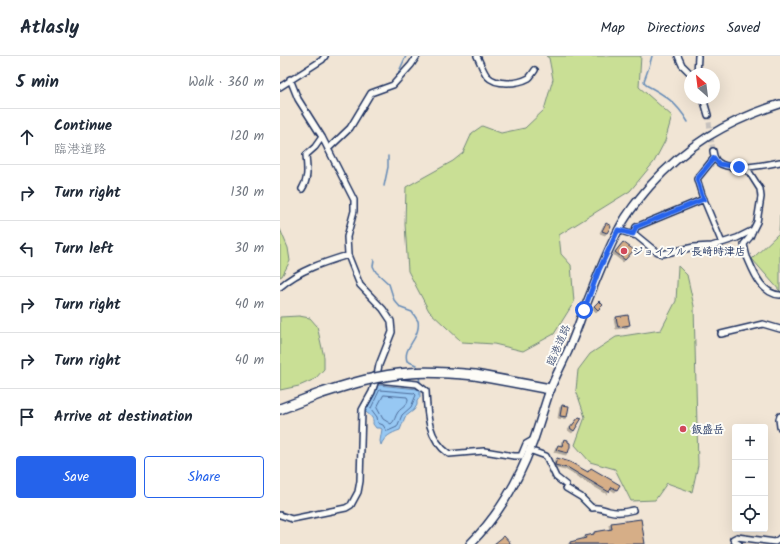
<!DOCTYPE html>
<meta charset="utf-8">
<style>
:root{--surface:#fff;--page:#f2f2f3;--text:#1f2937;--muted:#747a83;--line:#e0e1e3;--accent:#2563eb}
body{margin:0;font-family:Kalam,"Klee One",sans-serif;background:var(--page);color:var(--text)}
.controls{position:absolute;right:12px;bottom:12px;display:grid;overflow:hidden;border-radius:4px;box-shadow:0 4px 16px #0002}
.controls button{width:36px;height:36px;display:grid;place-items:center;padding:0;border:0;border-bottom:1px solid var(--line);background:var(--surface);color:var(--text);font:20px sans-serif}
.compass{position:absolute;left:404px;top:12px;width:36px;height:36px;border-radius:50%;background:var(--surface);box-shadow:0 4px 16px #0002;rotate:332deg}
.stop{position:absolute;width:12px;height:12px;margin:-9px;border:3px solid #2563eb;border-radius:50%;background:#fff}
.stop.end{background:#2563eb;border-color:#fff;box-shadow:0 1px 4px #0008}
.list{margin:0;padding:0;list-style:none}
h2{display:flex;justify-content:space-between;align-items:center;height:52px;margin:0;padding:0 16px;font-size:17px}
h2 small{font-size:13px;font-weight:400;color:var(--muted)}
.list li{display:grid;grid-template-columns:26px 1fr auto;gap:12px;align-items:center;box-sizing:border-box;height:56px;padding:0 16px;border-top:1px solid var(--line)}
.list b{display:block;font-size:15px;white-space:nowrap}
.list p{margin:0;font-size:13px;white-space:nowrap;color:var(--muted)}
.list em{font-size:13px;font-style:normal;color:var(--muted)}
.actions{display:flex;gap:8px;padding:12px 16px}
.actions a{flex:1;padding:9px 0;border:1px solid var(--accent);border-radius:4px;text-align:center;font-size:14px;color:var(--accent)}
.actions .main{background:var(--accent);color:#fff}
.icon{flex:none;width:22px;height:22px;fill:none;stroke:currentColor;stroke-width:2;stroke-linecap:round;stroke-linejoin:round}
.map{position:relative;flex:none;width:500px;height:488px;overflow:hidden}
header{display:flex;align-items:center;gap:24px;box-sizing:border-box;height:56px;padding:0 20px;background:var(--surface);border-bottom:1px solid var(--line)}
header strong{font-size:19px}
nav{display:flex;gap:22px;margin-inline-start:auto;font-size:14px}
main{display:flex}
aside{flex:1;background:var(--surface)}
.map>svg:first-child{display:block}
</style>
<header>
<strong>Atlasly</strong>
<nav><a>Map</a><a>Directions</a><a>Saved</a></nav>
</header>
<main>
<aside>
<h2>5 min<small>Walk · 360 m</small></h2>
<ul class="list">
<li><svg class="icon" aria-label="ahead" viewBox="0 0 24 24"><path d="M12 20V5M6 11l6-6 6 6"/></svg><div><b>Continue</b><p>臨港道路</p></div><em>120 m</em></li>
<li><svg class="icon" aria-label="right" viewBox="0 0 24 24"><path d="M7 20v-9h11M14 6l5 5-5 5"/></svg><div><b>Turn right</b></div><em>130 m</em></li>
<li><svg class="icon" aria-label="left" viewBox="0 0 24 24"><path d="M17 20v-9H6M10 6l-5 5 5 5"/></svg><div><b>Turn left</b></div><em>30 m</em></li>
<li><svg class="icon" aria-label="right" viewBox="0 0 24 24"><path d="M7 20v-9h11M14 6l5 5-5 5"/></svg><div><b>Turn right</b></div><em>40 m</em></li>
<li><svg class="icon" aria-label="right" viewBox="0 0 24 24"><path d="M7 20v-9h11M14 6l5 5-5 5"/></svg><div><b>Turn right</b></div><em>40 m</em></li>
<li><svg class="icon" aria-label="arrive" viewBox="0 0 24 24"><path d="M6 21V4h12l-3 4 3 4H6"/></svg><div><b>Arrive at destination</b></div></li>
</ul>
<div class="actions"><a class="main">Save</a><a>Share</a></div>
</aside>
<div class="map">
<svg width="500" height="488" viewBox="0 0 500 488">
<defs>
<filter id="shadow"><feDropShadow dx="-2" dy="2" stdDeviation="0" flood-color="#0004"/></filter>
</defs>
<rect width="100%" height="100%" fill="#f1e5d5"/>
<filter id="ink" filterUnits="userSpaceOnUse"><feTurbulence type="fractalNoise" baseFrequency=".025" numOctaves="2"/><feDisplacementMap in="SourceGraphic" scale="8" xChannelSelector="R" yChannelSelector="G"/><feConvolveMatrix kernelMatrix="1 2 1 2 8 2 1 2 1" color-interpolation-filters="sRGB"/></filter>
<g filter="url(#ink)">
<!-- green -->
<path fill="#c9df95" stroke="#72877a" d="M266 0H361L359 31 392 60 385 85 374 106 350 135 279 179 281 198 291 209 294 246 274 278 243 295 214 288 182 286 149 255 128 215 125 168 126 131 173 105 183 97 192 77 202 70 221 77 245 72 264 54 273 23 269 2Z
M500 159V235L472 203 499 177Z
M0 173 8 192 10 205 2 220 0 221Z
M398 210 407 219 414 250 418 409 412 436 387 427 375 444 351 445 335 413 310 406 295 389 305 361 296 334 298 314 310 298 336 281 381 274 396 245Z
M19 260 30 262 37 270 44 301V313L35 323 19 330 0 334V261Z"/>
<!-- water -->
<path fill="#97c8f3" stroke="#658bb7" d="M98 329 138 333 140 334V341L137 345V349L134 354 125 361 120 374C111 377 104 381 101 389L100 385 102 373 100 372H96L93 368C94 361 90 360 85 355Z"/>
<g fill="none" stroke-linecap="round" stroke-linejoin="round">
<!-- shore -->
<path stroke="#4d6c9a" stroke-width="1" d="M100 334 134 337 136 339 131 351 122 359 117 371 108 375 106 374 103 369 98 367 97 361 91 353Z
M104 339 127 341 128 343C128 350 122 351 118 356 115 360 115 365 111 368L103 363 97 352Z"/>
<!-- stream -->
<path stroke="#658bb7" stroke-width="1.5" d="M372 0 369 11 364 25 366 29C385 39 397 47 408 66
M116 22 126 0
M104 130 108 111V100
M94 204 93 210 96 216 109 228 114 244 121 252 132 256 138 265C139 270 137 277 135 281 131 289 124 295 127 305L136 309 138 312
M139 320 140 328"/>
</g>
<!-- building -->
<path fill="#d6ae87" stroke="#1b2f5e" filter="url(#shadow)" d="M326 167 331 170 327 177 322 175Z
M343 186 354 194 345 204 335 196Z
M319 245 323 249 318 254 314 250Z
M348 259 350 269 338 271 336 261Z
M282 349 289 350 287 361 280 360Z
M299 361 302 362 294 375 290 372Z
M284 383 288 384V386L290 387V391L288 397 276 394 278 389 282 390Z
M277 402 290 406 308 416 311 412 340 429 337 434 332 431 329 436 287 411V412L275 409Z
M361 463 365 488H290V486L306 482 305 480 314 478V476L332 473 331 467Z
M224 480 231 488H214Z"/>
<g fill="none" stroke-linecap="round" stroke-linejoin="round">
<!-- street-tunnel -->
<path stroke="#c6c1bd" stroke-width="5" stroke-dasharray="5 2.5" stroke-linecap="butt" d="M428 59 433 95"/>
<!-- street casing -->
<g stroke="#1b2f5e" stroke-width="8">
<path id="street" d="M197 0C200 6 203 15 207 20 216 30 238 28 249 22 251 20 253 17 255 14
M398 0 402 9 411 18
M417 18 418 0
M0 31 42 4 45 0
M423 42 428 59
M48 93 70 72 91 37 113 29 131 9 137 0
M433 95C434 100 434 103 438 106 449 116 486 109 500 106
M434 102 417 123 422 139 442 187
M22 133C29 122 27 112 26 99L35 91 42 81
M338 174 357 180 374 194 382 198 414 191 432 190 457 182 473 174 477 166 481 141 480 133 466 111
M473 174 470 181 464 188C465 192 466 200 468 203 474 217 482 238 500 239
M353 179 356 171 424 143
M0 231C19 214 45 206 68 199
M441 278 483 268 500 273
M97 324 137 328 146 335C147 359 148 383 169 398L204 395 234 400H241L246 388 253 384
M500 360 499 363 500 371
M249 394 266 400 276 421 286 429V432L301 441 312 452C319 451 322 453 329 455 336 457 346 456 353 454
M0 459 12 463 66 452 71 449 78 436 80 425 82 354 92 336 96 324 99 309 112 276 111 265 103 253 80 229 68 199 67 181 74 155V144L42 81 18 43 10 23
M459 488 455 486 453 483 457 481 495 486 500 482"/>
</g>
<!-- secondary casing -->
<g stroke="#1b2f5e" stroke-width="10">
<path id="secondary" d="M190 488C219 459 239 424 253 386 259 369 264 351 270 334 275 321 282 308 288 295 293 283 298 271 302 259 314 230 324 201 339 173 347 157 358 144 369 131 406 89 447 65 500 48"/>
</g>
<!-- highway casing -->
<g stroke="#1b2f5e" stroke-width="12">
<path id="highway" d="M195 319 270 333
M0 353 42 337"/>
</g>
<!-- street -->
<use href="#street" stroke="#fdfcf7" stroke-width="5"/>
<!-- secondary -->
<use href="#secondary" stroke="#fdfcf7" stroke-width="7"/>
<!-- highway -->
<use href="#highway" stroke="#fdfcf7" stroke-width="9"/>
<!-- highway-bridge casing -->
<g stroke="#1b2f5e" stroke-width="12" stroke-linecap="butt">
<path id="highway-bridge" d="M42 337C70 328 99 319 129 317 151 315 173 317 195 319"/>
</g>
<!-- highway-bridge -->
<use href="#highway-bridge" stroke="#fdfcf7" stroke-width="9"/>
</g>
</g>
<g fill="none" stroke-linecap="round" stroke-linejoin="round" filter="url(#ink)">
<!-- route -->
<path stroke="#2563eb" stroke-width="5" d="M304 254 319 214 338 174 353 178 356 171 424 143 422 139 417 123 434 102 439 108 459 111"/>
</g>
<!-- markers -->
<g fill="#d1495b" stroke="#fdfcf7" stroke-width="1.5">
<circle cx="344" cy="195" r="4"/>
<circle cx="403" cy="373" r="4"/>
</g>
<g text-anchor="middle" stroke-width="4" stroke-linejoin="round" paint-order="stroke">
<!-- poi labels -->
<g font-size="11" font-weight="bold" fill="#1b2f5e" stroke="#fdfcf7" text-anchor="start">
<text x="352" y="199">ジョイフル 長崎時津店</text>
<text x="411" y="377">飯盛岳</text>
</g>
<!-- street labels -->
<g font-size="11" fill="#1b2f5e" stroke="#fdfcf7">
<text transform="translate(278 289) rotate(-67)" y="4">臨港道路</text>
</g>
</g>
</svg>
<div class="controls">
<button>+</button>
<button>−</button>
<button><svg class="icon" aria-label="locate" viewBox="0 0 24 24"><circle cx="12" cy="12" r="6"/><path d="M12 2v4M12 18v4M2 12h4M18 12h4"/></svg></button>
</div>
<svg class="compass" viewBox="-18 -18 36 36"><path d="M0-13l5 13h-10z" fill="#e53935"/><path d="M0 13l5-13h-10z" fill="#747a83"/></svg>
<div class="stop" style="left:304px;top:254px"></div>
<div class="stop end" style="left:459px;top:111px"></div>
</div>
</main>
